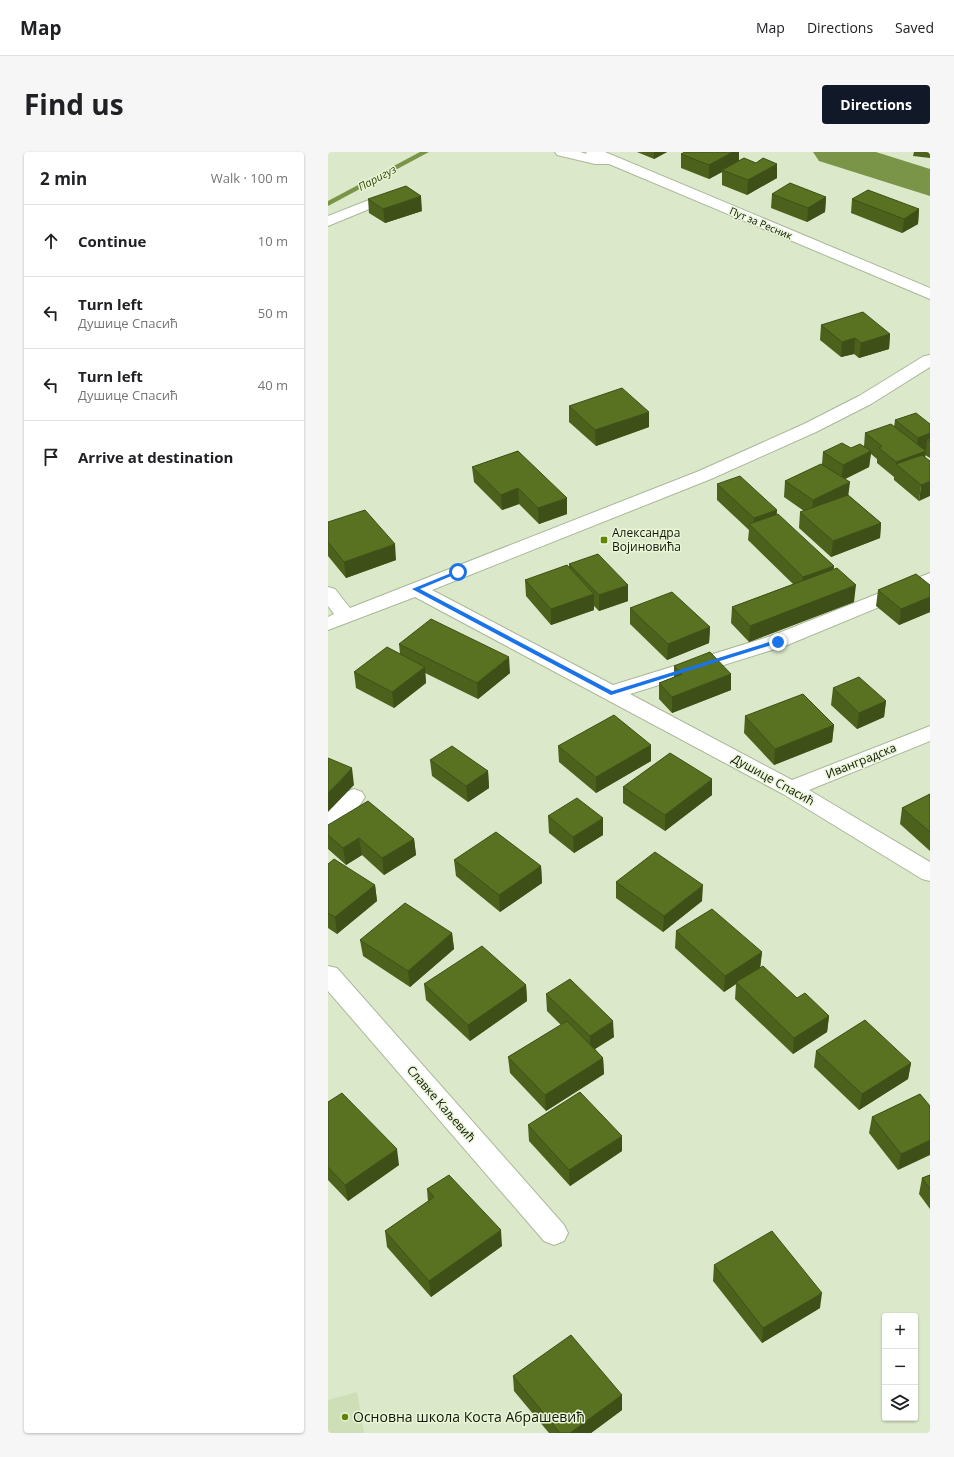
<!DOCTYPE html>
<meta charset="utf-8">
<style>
:root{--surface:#fff;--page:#f6f6f6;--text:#202124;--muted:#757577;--line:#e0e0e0;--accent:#111827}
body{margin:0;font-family:"Open Sans",sans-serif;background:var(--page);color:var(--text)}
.controls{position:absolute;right:12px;bottom:12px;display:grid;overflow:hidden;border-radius:4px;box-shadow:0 1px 3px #0004}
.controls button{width:36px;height:36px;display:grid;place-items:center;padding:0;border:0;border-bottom:1px solid var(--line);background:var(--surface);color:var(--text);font:20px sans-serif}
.stop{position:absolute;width:12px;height:12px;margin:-9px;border:3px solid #1a73e8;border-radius:50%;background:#fff}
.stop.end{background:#1a73e8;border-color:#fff;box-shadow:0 1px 4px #0008}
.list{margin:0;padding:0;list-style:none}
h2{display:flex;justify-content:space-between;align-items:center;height:52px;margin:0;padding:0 16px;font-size:17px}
h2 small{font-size:13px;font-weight:400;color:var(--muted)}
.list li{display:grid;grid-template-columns:26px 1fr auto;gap:12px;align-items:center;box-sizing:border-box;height:72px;padding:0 16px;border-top:1px solid var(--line)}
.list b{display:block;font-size:15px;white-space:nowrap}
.list p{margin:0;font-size:13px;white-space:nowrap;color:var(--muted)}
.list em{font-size:13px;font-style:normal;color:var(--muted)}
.icon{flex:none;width:22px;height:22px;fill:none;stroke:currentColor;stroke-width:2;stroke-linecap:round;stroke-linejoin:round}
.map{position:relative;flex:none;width:602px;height:1281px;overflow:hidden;border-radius:4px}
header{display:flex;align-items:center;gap:24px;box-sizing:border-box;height:56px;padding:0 20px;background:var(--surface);border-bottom:1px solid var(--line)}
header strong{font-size:19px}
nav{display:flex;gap:22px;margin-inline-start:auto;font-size:14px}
.intro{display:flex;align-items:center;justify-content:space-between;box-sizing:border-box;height:96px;padding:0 24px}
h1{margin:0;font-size:28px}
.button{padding:10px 18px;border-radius:4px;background:var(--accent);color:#fff;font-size:14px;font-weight:700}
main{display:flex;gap:24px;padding:0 24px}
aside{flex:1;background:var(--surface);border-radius:4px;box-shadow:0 1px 3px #0004}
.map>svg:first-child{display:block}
</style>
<header>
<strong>Map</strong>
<nav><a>Map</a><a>Directions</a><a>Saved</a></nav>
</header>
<div class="intro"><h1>Find us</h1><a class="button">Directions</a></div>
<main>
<aside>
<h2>2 min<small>Walk · 100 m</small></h2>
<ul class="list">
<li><svg class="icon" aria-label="ahead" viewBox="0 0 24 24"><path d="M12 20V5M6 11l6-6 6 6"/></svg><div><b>Continue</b></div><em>10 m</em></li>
<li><svg class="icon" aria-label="left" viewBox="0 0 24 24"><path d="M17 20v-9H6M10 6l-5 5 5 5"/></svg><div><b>Turn left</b><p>Душице Спасић</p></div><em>50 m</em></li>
<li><svg class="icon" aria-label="left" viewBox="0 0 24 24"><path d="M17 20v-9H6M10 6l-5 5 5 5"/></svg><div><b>Turn left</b><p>Душице Спасић</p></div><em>40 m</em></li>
<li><svg class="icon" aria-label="arrive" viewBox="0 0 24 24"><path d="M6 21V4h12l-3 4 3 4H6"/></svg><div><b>Arrive at destination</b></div></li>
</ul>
</aside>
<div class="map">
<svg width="602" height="1281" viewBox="0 0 602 1281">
<rect width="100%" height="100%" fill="#dbe8c9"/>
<!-- built -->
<path fill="#cedeb7" d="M29 1240 36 1281H0V1248Z"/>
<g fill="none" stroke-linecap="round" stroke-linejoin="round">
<!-- stream -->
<path fill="#7a9547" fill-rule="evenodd" d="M92 0H101L0 54V49Z"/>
<!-- river -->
<path fill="#7a9547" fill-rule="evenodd" d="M485 0H548L602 17V44L491 9Z"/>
<!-- minor casing -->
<g stroke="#abb799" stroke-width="2">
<path id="minor" d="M227 0H252L259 2 258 0H277L602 136V147L281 12H267L229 3Z
M41 48 46 49 48 52 46 55 0 74V64Z
M602 203V215L543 252 488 280 383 327 104 438 285 533 443 484 602 421V434L457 494 302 542 464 628 602 574V589L481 638 602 710V729L594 727 455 642 87 445 0 478V465L6 462 0 454V435L7 437 22 456 371 319 476 272 531 244 596 204Z
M26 637 34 640 37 645C30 657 14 675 0 679V658L18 640Z
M0 814 9 816 236 1073 240 1081 236 1089 226 1093 216 1089 0 839Z"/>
</g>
<!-- minor -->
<use href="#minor" fill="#fff" fill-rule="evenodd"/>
</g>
<!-- wall -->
<path fill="#4c621c" d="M309 0H339L326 7Z
M357 0H411V9L449 26 419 43 394 33V20L381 27 353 16V2Z
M586 0H602V6L585 4Z
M444 42 498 45 497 60 479 70 443 56Z
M40 47 94 59 57 71 41 61Z
M524 47 591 57 590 72 574 81 523 61Z
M493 173 562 182 561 197 531 206 526 202 513 205 492 188Z
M241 254 321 275 268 294 241 270Z
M567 268 602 272V306L597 303 591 349 566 328V325L549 311V307L543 302 541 315 517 327 520 343 553 371 552 386 503 405 471 376 472 360 476 359 456 345 457 329 494 312 495 300 536 294 537 281 566 275Z
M190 299 239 362 211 372 191 352 174 358 146 330 144 315Z
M389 332 449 358 448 362 506 414 505 417 526 450 421 490 403 471 404 455 465 432 420 388 421 378 389 348Z
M0 370 68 408 18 426 0 404Z
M241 412 300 449 271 459 266 454V458L223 473 198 444 197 428 241 416Z
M602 433V460L571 473 548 454 550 438Z
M302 456 382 475 381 491 339 508 302 472Z
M71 492 182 521 150 547 97 521 98 531 66 556 28 536 26 520 72 502Z
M346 514 403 522V538L344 561 331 547V531L346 525Z
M505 536 558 549 556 565 529 577 503 553Z
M417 564 506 573 504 590 446 613 416 581Z
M323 593V609L268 641 231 610 230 594Z
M102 608 160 619 161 636 140 650 104 624Z
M295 635 384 643 337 679 295 651Z
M602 642V699L572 672 574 656Z
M220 664 275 683 246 701 221 681Z
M0 673 86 687 88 703 56 723 34 703 18 713 0 697Z
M126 708 213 714 214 731 172 760 128 724Z
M0 712 47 733 49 749 9 782 0 776Z
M288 730 374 749 335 780 288 746Z
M348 779 434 800 432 816 469 846 501 864 499 880 465 902 407 847 408 832 396 840 347 796Z
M124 781 126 797 82 835 35 804 32 788Z
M96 832 198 833 199 849 142 889 98 848Z
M218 842 286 885 267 897 275 906 276 922 218 959 182 921 180 905 233 873 219 859Z
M488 899 583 911 580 927 531 958 486 915Z
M592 942 570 1018 541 981 544 965Z
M0 950 71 1013 20 1049 0 1028Z
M200 973 294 999 242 1034 201 989Z
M602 1023V1057L591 1042 594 1026Z
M99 1037 174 1094 103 1145 59 1095 57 1079 100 1050Z
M386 1113 492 1156 434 1191 385 1129Z
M185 1224 294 1243V1258L263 1281H221L186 1239Z"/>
<!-- shaded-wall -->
<path fill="#3e5017" d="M326 0H339L326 7Z
M405 0H411V10L394 18V20L381 27V13Z
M449 12V26L419 43 420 28Z
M93 44 94 59 57 71 55 57Z
M498 45 497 60 479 70 480 56Z
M591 57 590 72 574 81 576 67Z
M562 182 561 197 531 206 533 191Z
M527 186 526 202 513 205 514 190Z
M321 260V275L268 294 267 278Z
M602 281V289L599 287 598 298 588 301 590 286Z
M543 299 541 315 513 329 515 313Z
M598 299 596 315 568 313V310Z
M602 329V344L591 349 593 333Z
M522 330 520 346 484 364 485 348Z
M190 336 191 352 174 358 173 343Z
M239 346V362L211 372 210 356Z
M449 358 448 374 425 376 426 366Z
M553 371 552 386 503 405 505 389Z
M67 392 68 408 18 426 16 410Z
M506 414 504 430 474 441 475 425Z
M300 433V449L271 459V443Z
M528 433 526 450 421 490 422 474Z
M266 442V458L223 473V457Z
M602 445V460L571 473 573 457Z
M382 475 381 491 339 508 340 492Z
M181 505 182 521 150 547 149 531Z
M97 515 98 531 66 556 64 540Z
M403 522V538L344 561V545Z
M558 549 556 565 529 577 531 561Z
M506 573 504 590 446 613 447 597Z
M323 593V609L268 641V625Z
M24 616 26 633 0 660V641Z
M160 619 161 636 140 650 138 634Z
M384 627V643L337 679V663Z
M275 666V683L246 701 245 685Z
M31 686 34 703 18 713 15 696Z
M86 687 88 703 56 723 54 706Z
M213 714 214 731 172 760 171 743Z
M47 733 49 749 9 782 7 765Z
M375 733 374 749 335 780 336 764Z
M124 781 126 797 82 835 80 819Z
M434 800 432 816 408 830V832L396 840 397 824Z
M198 833 199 849 142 889 140 873Z
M501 864 499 880 465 902 466 886Z
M285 869 286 885 262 900V884Z
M275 906 276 922 218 959 217 943Z
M583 911 580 927 531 958 534 942Z
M294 984V999L242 1034 241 1018Z
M602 988V1003L570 1018 573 1002Z
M69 997 71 1013 20 1049 17 1033Z
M173 1078 174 1094 103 1145 101 1129Z
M494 1141 492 1156 434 1191 435 1176Z
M294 1243V1258L263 1281H242Z"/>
<!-- building -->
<path fill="#587221" stroke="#3e5017" d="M357 0H405L381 13 353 2Z
M416 6 428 11 435 6 449 12 420 28 394 18Z
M462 31 498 45 480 56 444 42Z
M78 34 93 44 55 57 40 47Z
M540 38 591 57 576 67 524 47Z
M535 160 562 182 533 191 527 186 514 190 493 173Z
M294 236 321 260 267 278 241 254Z
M588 261 602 272V281L590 286 567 268Z
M563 272 598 299 568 310 551 296 554 294 537 281Z
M602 286V289L599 287Z
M514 291 523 296 532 292 543 299 515 313 495 300Z
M190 299 239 346 210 356 190 336 173 343 144 315Z
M594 303 602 309V329L593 333 568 312Z
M493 312 522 330 485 348 457 329Z
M412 324 449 358 426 366 389 332Z
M520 343 553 371 505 389 472 360Z
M37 358 67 392 16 410 0 390V370Z
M450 362 506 414 475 425 421 372Z
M270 402 300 433 271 443 241 412Z
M239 413 266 442 223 457 197 428Z
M509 416 528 433 422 474 404 455Z
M588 422 602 433V445L573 457 550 438Z
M344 440 382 475 340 492 302 456Z
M103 467 181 505 149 531 71 492Z
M59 495 97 515 64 540 26 520Z
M382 500 403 522 344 545 331 531 354 522 346 514Z
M531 525 558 549 531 561 505 536Z
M475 542 506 573 447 597 417 564Z
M286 563 323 593 268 625 230 594Z
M124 594 160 619 138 634 102 608Z
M342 601 384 627 337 663 295 635Z
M0 606 24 616 0 641Z
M602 642V680L574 656Z
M249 646 275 666 245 685 220 664Z
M40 649 86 687 54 706 31 686 15 696 0 683V673Z
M168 680 213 714 171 743 126 708Z
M327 700 375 733 336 764 288 730Z
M6 707 47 733 7 765 0 761V712Z
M77 751 124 781 80 819 32 788Z
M384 757 434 800 397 824 348 779Z
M154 794 198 833 140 873 96 832Z
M435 814 469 846 477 841 501 864 466 886 408 830Z
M242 827 285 869 262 884 218 842Z
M537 868 583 911 534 942 488 899Z
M239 869 275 906 217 943 180 905Z
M252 940 294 984 241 1018 200 973Z
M14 941 69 997 17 1033 0 1015V950Z
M592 942 602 954V988L573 1002 544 965Z
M121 1023 173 1078 101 1129 57 1079 106 1045 99 1037Z
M602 1023V1037L594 1026Z
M444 1079 494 1141 435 1176 386 1113Z
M243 1183 294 1243 242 1281H232L185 1224Z"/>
<!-- route -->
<path fill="#1a73e8" d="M128 419 133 420 92 437 284 539 448 488 453 490 283 543 84 437Z"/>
<!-- markers -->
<g fill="#628400" stroke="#e9f6d6" stroke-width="1.5">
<rect x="272" y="384" width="8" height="8" rx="2"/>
<circle cx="17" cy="1265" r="4"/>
</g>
<g text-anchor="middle" stroke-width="3" stroke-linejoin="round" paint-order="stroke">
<!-- far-street labels -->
<g font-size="10" fill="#12160b" stroke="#e9f6d6">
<text transform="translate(433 71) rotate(23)" y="4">Пут за Ресник</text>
</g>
<!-- far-water labels -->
<g font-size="11" font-style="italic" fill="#35480d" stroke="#e9f6d6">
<text transform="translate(49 26) rotate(-28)" y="4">Паригуз</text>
</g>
<!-- poi labels -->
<g font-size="12" fill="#12160b" stroke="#e9f6d6" text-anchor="start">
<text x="284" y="385">Александра<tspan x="284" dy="14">Војиновића</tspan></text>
</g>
<!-- street labels -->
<g font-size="12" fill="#12160b" stroke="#e9f6d6">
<text transform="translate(533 609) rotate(-22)" y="4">Иванградска</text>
<text transform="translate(445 628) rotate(29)" y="4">Душице Спасић</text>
<text transform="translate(113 952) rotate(49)" y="4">Славке Каљевић</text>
</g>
<!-- near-poi labels -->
<g font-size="14" fill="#12160b" stroke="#e9f6d6" text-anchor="start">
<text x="25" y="1270">Основна школа Коста Абрашевић</text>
</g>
</g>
</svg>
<div class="controls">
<button>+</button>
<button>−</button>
<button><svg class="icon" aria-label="layers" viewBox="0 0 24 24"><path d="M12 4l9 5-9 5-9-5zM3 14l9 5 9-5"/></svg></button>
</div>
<div class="stop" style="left:130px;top:420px"></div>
<div class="stop end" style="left:450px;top:490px"></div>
</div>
</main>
